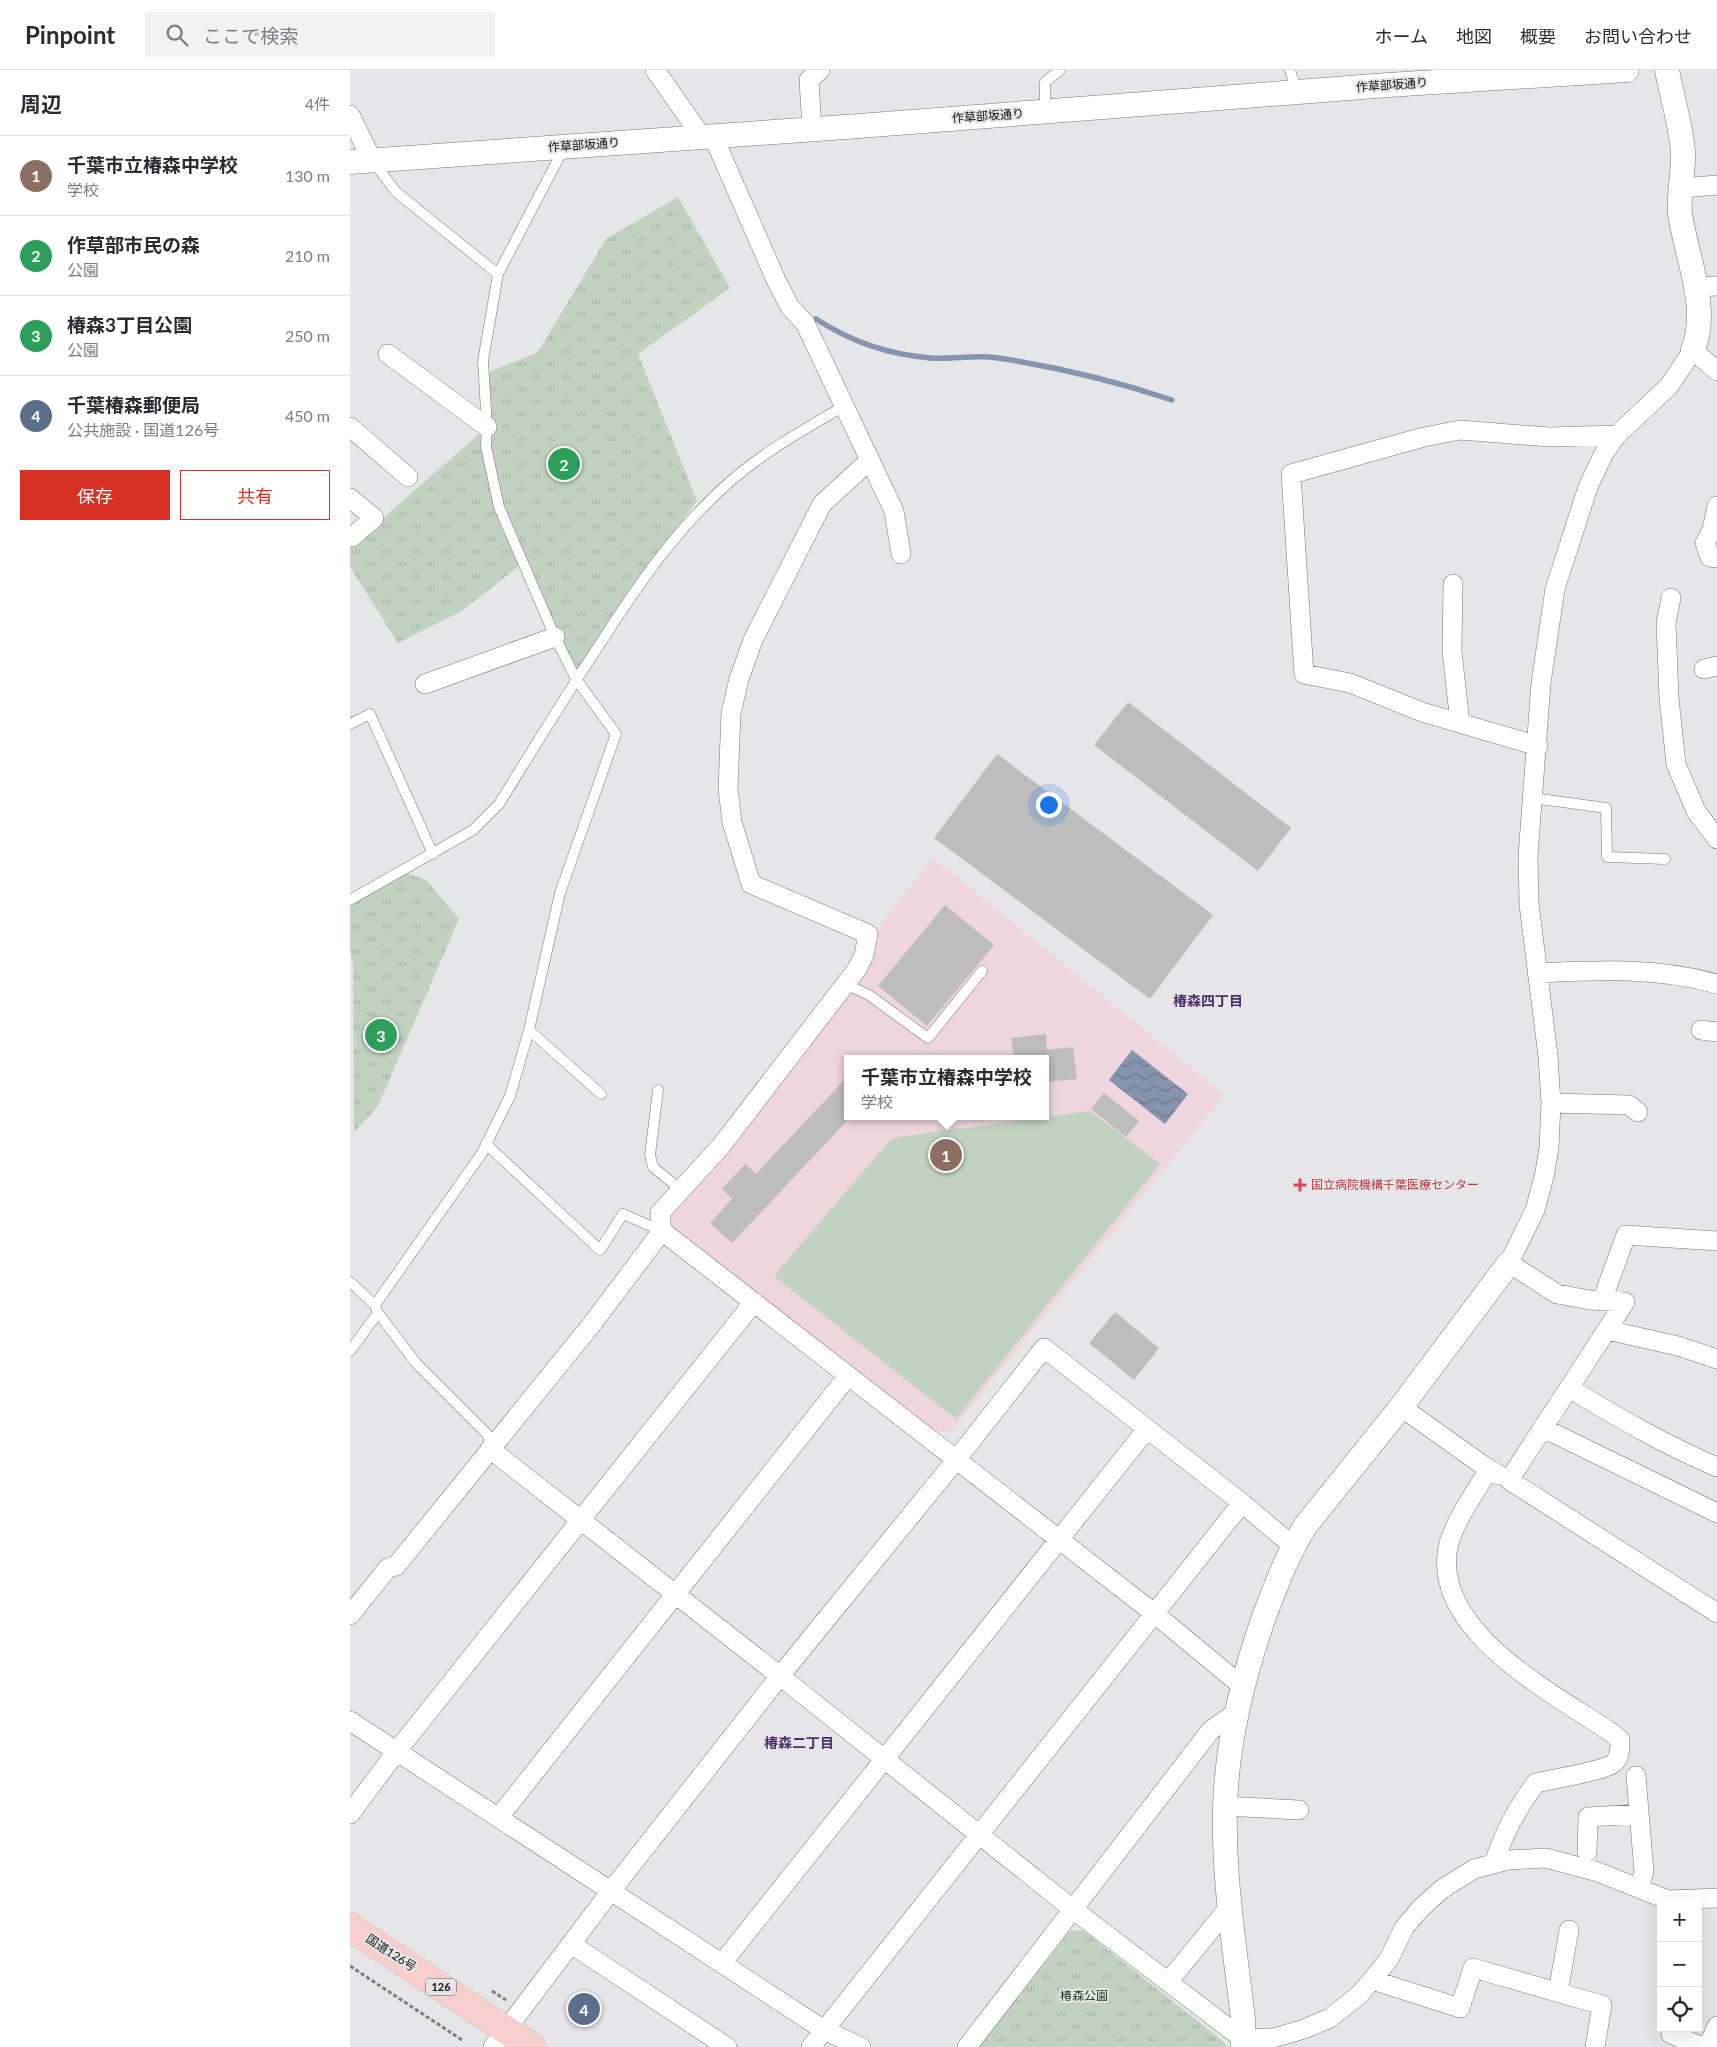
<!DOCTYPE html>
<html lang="ja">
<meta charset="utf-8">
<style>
:root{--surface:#fff;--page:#f2f2f3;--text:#2b2b33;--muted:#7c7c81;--line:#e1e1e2;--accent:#d93025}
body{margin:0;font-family:Lato,"Noto Sans JP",sans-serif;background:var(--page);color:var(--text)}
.controls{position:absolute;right:15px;bottom:15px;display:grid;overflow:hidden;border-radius:0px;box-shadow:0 5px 20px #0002}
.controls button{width:45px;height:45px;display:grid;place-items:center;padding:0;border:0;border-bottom:1px solid var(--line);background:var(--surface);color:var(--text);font:25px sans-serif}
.you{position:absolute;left:698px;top:734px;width:18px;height:18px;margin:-12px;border:4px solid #fff;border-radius:50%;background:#1a73e8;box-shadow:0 0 0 8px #1a73e833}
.badge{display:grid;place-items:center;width:32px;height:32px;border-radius:50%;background:var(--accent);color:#fff;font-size:16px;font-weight:700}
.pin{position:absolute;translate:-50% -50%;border:2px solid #fff;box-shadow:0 1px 5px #0006}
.popup{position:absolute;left:494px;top:985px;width:205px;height:65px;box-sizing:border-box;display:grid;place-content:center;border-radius:0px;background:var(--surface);filter:drop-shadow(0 1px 4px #0005);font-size:16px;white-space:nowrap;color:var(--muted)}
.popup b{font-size:19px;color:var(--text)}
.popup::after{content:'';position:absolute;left:50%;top:100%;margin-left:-10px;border:10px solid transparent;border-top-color:var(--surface)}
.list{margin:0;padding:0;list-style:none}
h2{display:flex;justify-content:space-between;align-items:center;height:65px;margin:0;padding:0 20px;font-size:21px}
h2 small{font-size:16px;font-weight:400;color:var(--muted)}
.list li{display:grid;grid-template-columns:32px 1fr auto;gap:15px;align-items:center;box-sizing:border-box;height:80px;padding:0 20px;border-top:1px solid var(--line)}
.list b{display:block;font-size:19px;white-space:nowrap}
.list p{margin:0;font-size:16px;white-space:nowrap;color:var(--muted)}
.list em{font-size:16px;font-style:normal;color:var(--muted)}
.actions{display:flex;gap:10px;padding:15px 20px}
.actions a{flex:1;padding:11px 0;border:1px solid var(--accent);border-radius:0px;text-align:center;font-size:18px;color:var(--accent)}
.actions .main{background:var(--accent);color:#fff}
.icon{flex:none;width:28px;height:28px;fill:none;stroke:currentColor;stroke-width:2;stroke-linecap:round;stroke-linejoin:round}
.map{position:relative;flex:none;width:1367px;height:1977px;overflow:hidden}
header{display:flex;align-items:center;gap:30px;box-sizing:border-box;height:70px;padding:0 25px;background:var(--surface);border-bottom:1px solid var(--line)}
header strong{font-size:24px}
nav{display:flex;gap:28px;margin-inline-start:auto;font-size:18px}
.search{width:350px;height:45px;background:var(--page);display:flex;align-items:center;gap:12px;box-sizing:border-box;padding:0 18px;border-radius:0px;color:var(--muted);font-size:19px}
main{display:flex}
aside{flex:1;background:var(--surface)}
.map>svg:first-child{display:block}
</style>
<header>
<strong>Pinpoint</strong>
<div class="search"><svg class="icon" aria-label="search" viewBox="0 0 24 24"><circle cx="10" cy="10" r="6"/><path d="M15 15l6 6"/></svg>ここで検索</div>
<nav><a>ホーム</a><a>地図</a><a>概要</a><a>お問い合わせ</a></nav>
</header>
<main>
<aside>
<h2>周辺<small>4件</small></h2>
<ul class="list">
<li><span class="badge" style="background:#8d6e63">1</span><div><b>千葉市立椿森中学校</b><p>学校</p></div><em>130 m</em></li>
<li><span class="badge" style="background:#2e9e5b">2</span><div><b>作草部市民の森</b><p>公園</p></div><em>210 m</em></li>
<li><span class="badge" style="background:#2e9e5b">3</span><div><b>椿森3丁目公園</b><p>公園</p></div><em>250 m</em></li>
<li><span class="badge" style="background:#5c6f8a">4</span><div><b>千葉椿森郵便局</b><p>公共施設 · 国道126号</p></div><em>450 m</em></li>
</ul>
<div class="actions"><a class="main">保存</a><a>共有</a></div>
</aside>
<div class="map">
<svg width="1367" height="1977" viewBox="0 0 1367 1977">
<defs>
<pattern id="grass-tufts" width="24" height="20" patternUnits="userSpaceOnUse" patternTransform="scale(1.25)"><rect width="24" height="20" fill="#c2d2c1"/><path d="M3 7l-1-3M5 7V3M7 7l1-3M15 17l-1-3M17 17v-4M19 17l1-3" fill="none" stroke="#a6b3a5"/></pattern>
<pattern id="water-waves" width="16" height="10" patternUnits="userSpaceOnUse" patternTransform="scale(1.25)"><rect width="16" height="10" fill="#8794ae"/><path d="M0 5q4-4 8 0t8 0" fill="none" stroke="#6d778c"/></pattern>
</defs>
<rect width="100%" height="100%" fill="#e6e6e8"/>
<!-- education -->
<path fill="#eed5de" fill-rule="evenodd" d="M583 788 874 1025 600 1362H584L321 1156 320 1145 517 892 530 856ZM497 989H695V1046H497Z"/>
<!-- grass -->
<path fill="url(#grass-tufts)" d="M328 127 380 218 288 284 347 431 289 507 232 597 223 598 177 490 110 542 48 573 0 497V477L137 357V303L188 282 256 169Z
M57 803 76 810 109 849 28 1036 4 1062 3 894 0 878V834Z
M733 1860 874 1972 877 1977H628L720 1861Z"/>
<!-- garden -->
<path fill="#c2d2c1" d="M740 1041 810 1094 606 1349 424 1206 542 1068Z"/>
<!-- water -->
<path fill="url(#water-waves)" d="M782 980 838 1024 815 1054 759 1010Z"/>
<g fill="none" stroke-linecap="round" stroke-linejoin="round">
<!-- stream -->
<path stroke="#8794ae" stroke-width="5.5" d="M466 249C502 272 537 284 580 288 602 290 626 284 648 288 707 297 765 311 822 330"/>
</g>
<!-- building -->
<path fill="#bdbdbe" d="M778 632 941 758 908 801 744 675Z
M647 684 863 845 800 929 584 768Z
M595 835 644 875 577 956 528 916Z
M696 964 697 980 723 977 727 1009 695 1012V989H664L661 968Z
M497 1007V1051L382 1173 360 1153 382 1129 372 1119 395 1094 406 1104Z
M754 1023 789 1051 776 1067 741 1039Z
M765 1242 809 1278 784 1310 739 1273Z"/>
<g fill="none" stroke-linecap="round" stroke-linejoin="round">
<!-- service casing -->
<g stroke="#757677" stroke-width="11">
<path id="service" d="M940 0 947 22
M695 42V12L710 0
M23 91 46 122 148 204
M0 654 20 644 83 784
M1183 728 1256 738 1257 787 1315 789
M0 830 123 760 149 734C182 681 214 628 248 577 287 516 328 456 383 409 417 380 455 359 494 336
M495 914 519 925 578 968 632 901
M179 960 251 1024
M308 1020 300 1085 303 1097 331 1120
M136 1074 250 1180 273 1144 312 1161
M0 1212 25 1235 28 1243 66 1293 138 1365 140 1379
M25 1235 132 1083 160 1026 179 960 210 823 266 664 226 609 205 567 149 437 136 377 137 357 133 291 148 204 214 78
M0 1281 28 1243"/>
</g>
<!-- minor casing -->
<g stroke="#757677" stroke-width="20">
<path id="minor" d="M305 0 352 67
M0 45 22 90
M462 59 459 10 470 0
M363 66 426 210 440 237 455 253 544 441 551 484
M1332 118 1367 115
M1345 217 1367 216
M38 284 137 357
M1367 301 1343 280 1319 316 1267 365 1254 383 1238 417 1205 519 1191 613 1178 786 1179 834 1198 986 1201 1033 1199 1078 1194 1107 1185 1140 1159 1193 1207 1224 1240 1230 1275 1232 1159 1410 1367 1543
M0 357 58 407
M519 391 472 434 403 570 389 609 381 643 378 719 382 752 401 814 518 864 514 885 507 899 371 1076 310 1143 312 1161 805 1544 892 1616
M0 428 24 448 2 467 0 465
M1367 436 1362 460 1355 473 1360 487 1367 488
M1103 514 1102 581 1110 653
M1321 528 1316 553 1319 628 1326 694 1346 741 1367 769
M1354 599 1367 596
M75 614 205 567
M1188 676 1072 642 1000 613 954 604 941 404 1074 367 1110 360 1199 367 1267 365
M1187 903C1248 900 1308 897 1367 914
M1351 960 1367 962
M1201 1033 1279 1035 1288 1042
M1252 1231 1276 1165 1367 1171
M1257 1260 1328 1276 1367 1289
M1219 1318C1267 1347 1315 1375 1367 1397
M1051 1337 1134 1396 1149 1405
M1193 1358 1367 1443
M140 1379 430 1606 724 1840 893 1969 923 1968 954 1959 980 1948 1009 1925 1022 1910 1039 1889 1054 1858 1070 1839 1092 1819 1124 1799 1158 1790 1196 1788 1248 1802 1318 1830 1367 1828
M1139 1399C1126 1421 1106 1449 1099 1473 1077 1559 1203 1623 1262 1663L1270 1670C1270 1678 1270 1687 1264 1693 1255 1701 1201 1709 1186 1713 1167 1738 1153 1764 1144 1794
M0 1545 38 1498 46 1496 242 1254 312 1161
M0 1651 474 1960 511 1977
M1286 1706 1294 1802 1289 1818
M875 1736 949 1740
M0 1744 47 1681 404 1232
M149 1747 498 1306
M1237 1782 1238 1747 1289 1744
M221 1874 377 1977
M373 1892 797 1359
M1022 1910 1110 1938 1123 1898 1252 1935 1245 1977
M818 1912 881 1835
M1208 1922 1219 1860
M1321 1964 1353 1977
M143 1977 261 1821 430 1606 606 1390 694 1278 892 1433 943 1476
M461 1977 892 1433
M617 1977 861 1660 887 1642
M1358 1977 1367 1956"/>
</g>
<!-- tertiary casing -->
<g stroke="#757677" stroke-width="25">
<path id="tertiary" d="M1317 0C1322 27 1331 55 1333 82 1334 102 1328 124 1330 143 1336 187 1360 237 1343 280
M0 92 509 56 1038 15 1277 0
M893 1977V1949C885 1879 873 1808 875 1737 877 1671 893 1606 915 1544 927 1513 938 1483 956 1455L1051 1337 1159 1193"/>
</g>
<!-- trunk casing -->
<g stroke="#c1c1c1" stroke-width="29">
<path id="trunk" d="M0 1857 182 1977"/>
</g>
<!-- path -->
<path stroke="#7d7d7e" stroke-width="3" stroke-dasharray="4 2.5" stroke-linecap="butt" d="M0 1896 112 1970
M142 1921 156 1930"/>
<!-- service -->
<use href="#service" stroke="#fff" stroke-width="10"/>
<!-- minor -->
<use href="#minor" stroke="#fff" stroke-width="19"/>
<!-- tertiary -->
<use href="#tertiary" stroke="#fff" stroke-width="24"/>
<!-- trunk -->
<use href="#trunk" stroke="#f6cfcc" stroke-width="28"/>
</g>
<!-- markers -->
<path fill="#e0444e" stroke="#e6e6e8" stroke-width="2" d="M947.5 1107.5h5v5h5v5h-5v5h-5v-5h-5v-5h5z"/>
<g text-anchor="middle" stroke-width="4" stroke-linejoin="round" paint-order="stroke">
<!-- shield labels -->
<rect fill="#e6e6e8" stroke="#515152" stroke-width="1" x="76" y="1908.5" width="30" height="17" rx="4"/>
<g font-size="11" font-weight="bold" fill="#111112">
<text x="91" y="1921">126</text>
</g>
<!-- street labels -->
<g font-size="12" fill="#111112" stroke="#e6e6e8">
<text transform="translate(1042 15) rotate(-4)" y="4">作草部坂通り</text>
<text transform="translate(638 46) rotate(-4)" y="4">作草部坂通り</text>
<text transform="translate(234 75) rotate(-4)" y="4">作草部坂通り</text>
<text transform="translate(41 1883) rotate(33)" y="4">国道126号</text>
</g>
<!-- health labels -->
<g font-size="12" fill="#be3a42" stroke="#e6e6e8" text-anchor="start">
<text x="961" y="1119">国立病院機構千葉医療センター</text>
</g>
<!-- park labels -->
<g font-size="12" fill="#173a18" stroke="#e6e6e8">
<text x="734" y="1930">椿森公園</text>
</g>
<!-- neighbourhood labels -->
<g font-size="14" font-weight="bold" fill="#4d316b" stroke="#e6e6e8">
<text x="858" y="936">椿森四丁目</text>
<text x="449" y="1678">椿森二丁目</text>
</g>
</g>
</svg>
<div class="controls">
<button>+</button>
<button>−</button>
<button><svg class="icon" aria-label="locate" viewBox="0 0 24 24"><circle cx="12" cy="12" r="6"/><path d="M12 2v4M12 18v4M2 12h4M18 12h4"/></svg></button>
</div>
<div class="you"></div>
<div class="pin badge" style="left:596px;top:1085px;background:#8d6e63">1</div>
<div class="popup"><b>千葉市立椿森中学校</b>学校</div>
<div class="pin badge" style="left:214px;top:394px;background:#2e9e5b">2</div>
<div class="pin badge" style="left:31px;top:965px;background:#2e9e5b">3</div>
<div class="pin badge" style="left:234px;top:1939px;background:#5c6f8a">4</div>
</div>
</main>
